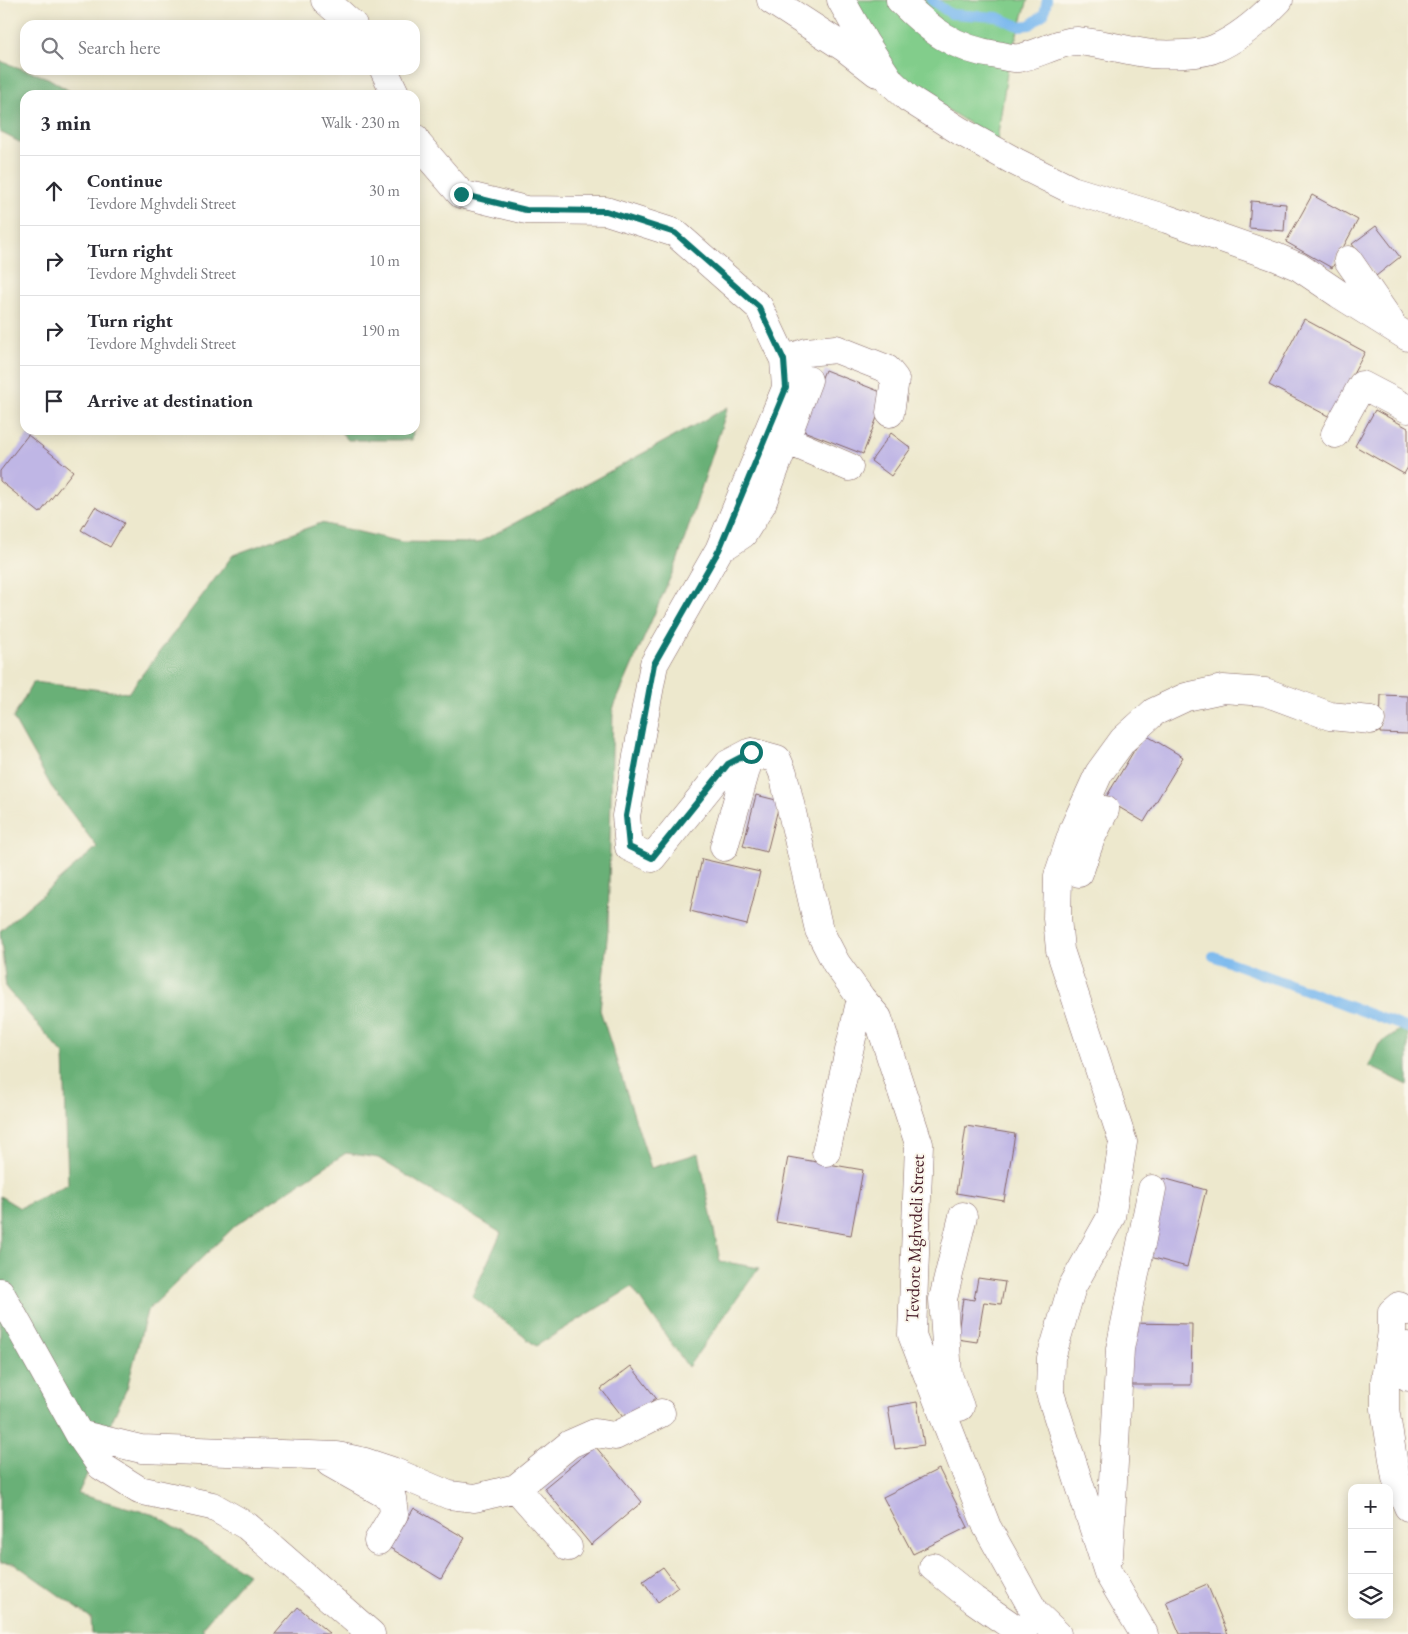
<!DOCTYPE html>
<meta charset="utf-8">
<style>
:root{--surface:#fff;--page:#f2f2f3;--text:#2b2b33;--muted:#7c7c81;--line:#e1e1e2}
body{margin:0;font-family:"EB Garamond",serif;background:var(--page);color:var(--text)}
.controls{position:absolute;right:15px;bottom:15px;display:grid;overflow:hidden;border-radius:10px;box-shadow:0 2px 12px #0003}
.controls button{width:45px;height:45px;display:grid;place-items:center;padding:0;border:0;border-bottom:1px solid var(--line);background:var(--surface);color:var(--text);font:25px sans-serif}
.stop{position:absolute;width:15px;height:15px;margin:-11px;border:4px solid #0f766e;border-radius:50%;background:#fff}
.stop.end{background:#0f766e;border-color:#fff;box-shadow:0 1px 5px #0008}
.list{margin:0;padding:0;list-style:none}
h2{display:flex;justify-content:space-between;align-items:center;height:65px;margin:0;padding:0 20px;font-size:21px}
h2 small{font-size:16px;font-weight:400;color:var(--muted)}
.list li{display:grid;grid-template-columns:32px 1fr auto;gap:15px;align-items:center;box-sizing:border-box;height:70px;padding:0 20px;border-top:1px solid var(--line)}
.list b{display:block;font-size:19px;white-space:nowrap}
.list p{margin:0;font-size:16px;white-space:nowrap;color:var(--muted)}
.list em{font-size:16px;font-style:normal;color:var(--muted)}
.icon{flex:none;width:28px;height:28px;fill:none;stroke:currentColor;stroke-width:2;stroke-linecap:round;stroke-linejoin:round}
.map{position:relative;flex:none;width:1408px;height:1634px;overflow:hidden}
.search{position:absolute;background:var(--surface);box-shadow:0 2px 12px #0003;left:20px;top:20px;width:400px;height:55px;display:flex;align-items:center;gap:12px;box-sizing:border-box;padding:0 18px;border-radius:15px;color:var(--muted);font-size:19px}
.panel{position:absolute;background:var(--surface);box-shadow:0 2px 12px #0003;left:20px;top:90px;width:400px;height:345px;border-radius:15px}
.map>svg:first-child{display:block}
</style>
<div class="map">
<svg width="1408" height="1634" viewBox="0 0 1408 1634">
<rect width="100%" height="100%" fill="#fbf7ec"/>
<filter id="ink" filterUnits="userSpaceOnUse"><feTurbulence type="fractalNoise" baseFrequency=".02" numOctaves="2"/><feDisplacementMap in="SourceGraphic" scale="10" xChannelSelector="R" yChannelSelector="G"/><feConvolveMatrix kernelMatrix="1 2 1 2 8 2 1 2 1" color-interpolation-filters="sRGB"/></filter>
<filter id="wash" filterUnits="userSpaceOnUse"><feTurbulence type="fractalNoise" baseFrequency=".0096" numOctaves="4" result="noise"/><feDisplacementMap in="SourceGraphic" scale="20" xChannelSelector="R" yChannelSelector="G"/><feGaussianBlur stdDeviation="1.12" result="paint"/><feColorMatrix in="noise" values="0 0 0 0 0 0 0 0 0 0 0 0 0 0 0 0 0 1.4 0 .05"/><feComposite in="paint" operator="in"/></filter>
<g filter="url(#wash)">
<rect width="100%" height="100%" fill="#ede8cd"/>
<!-- green -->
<path fill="#82cd8b" stroke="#66765b" d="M845 0H1028L1009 59 997 141 872 62Z"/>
<!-- forest -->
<path fill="#69b077" stroke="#5a6851" d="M0 61 48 78 76 95H25V145L0 132Z
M728 407 677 562 613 709 608 929 600 1010 651 1168 699 1153 720 1261 759 1268 688 1367 632 1287 536 1346 472 1296 501 1233 378 1158 346 1153 236 1225 147 1311 127 1388 78 1494 155 1515 248 1574 203 1626V1634H92L91 1618 14 1563 0 1562V1196L20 1208 68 1184 64 1055 6 988 0 931 97 847 51 786 13 718 33 682 128 693 233 555 321 523 402 542 478 543Z
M339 430H413L412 440H348Z
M1408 1024V1085L1369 1066 1379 1044Z"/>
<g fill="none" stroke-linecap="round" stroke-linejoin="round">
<!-- stream -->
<path stroke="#7cb9ee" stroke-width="10" d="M931 0 951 14 997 17 1019 26 1030 25 1044 14 1047 0
M1213 956 1408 1028"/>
</g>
<g id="blocks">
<!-- building -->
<path fill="#bfb6e5" d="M1312 195 1358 220 1332 268 1286 242Z
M1251 201 1286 204 1284 231 1249 228Z
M1376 226 1400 257 1376 276 1352 244Z
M1304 319 1365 352 1330 417 1269 385Z
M825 370 886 394 863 454 801 430Z
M1375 410 1408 428V467L1404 474 1355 446Z
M891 433 911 448 891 476 871 461Z
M28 435 73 471 40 513 0 481V471Z
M95 507 124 523 110 547 81 530Z
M1381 695 1408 696V734L1380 733Z
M1144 734 1183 757 1144 822 1105 799Z
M756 795 780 801 767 852 743 846Z
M702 859 760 872 747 925 690 911Z
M966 1126 1015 1134 1004 1201 956 1193Z
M788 1157 863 1170 851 1235 776 1222Z
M1163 1178 1206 1190 1187 1267 1143 1255Z
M978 1278 1005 1282 1001 1304 984 1302 977 1342 957 1339 963 1298 974 1300Z
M1125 1323 1192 1324 1191 1385H1124Z
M631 1366 656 1398 626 1421 601 1389Z
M917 1402 924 1445 895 1449 888 1407Z
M595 1446 642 1502 591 1545 544 1488Z
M939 1469 968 1527 913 1554 883 1497Z
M414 1508 465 1538 441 1579 390 1548Z
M663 1567 678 1587 658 1602 643 1581Z
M1207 1584 1228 1634H1180L1166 1602Z
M298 1607 330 1634H275Z"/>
</g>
</g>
<g filter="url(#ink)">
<use href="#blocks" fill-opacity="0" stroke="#836564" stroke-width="1"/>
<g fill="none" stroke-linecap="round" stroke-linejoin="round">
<!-- minor casing -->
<g stroke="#836564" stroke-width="29">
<path id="minor" d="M325 0 353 25
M771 0 845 48 877 73
M841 0 865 43 891 82 908 98 960 131 1016 162 1072 190 1167 219 1276 257 1299 267 1339 294 1408 337
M900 0C930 30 954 49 997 55 1004 56 1012 59 1019 58 1036 55 1061 41 1077 41 1103 43 1127 51 1152 54 1168 55 1202 55 1216 48 1241 37 1261 19 1279 0
M384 70 396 95
M415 138 417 143 461 194 526 210 606 211 675 233 759 307 784 360 786 388 719 550 654 664 626 816 629 847 652 858 728 764 751 752 777 759 783 773 819 930 836 963 861 998 878 1018 919 1144 912 1335 987 1527 1035 1613 1057 1634
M1348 260 1390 321
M784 360 807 352 836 349 887 369 895 379 890 413
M1335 434 1362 385 1408 409
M786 440 849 467
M728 544 743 534 762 504 808 380
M724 847 751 752
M1079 873 1091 838 1105 810
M826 1152 861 998
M0 1292 79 1434 101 1466 139 1490 212 1506 247 1526 371 1634
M1408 1311 1399 1306 1392 1312V1331L1385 1380V1409L1396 1478 1408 1507
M1408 1346 1407 1369 1408 1377
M960 1407 948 1375 943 1299 963 1216
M79 1434 141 1449 337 1456 365 1462 392 1471 449 1495 475 1498 516 1488 570 1444 595 1433 615 1436 661 1413
M330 1463 392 1498 394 1514 378 1541
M516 1488 568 1547
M1109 1556 1120 1349 1152 1189
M933 1567 974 1600 1023 1634
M1144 1634 1108 1573 1050 1393 1051 1358 1072 1287 1111 1217 1123 1142 1060 950 1057 918 1058 876 1074 828 1099 773 1123 740 1154 712 1186 697 1223 689 1265 692 1330 716 1371 720"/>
</g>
<!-- minor -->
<use href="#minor" stroke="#fff" stroke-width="28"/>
</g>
</g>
<g fill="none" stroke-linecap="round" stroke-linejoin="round" filter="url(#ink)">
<!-- route -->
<path stroke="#0f766e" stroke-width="6" d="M461 194 526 210 606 211 675 233 759 307 784 360 786 388 719 550 654 664 626 816 629 847 652 858 728 764 751 752"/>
</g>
<g text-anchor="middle" stroke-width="4" stroke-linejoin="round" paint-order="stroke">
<!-- street labels -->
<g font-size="18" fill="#4a1f2b" stroke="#fbf7ec">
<text transform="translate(915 1238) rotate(-88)" y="6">Tevdore Mghvdeli Street</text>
</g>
</g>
</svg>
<div class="controls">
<button>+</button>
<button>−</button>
<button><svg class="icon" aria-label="layers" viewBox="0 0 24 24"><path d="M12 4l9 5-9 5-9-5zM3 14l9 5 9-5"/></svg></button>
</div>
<div class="stop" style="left:751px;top:752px"></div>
<div class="stop end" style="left:461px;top:194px"></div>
<div class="search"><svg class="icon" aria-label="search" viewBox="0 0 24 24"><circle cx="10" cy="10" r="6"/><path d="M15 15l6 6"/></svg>Search here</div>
<section class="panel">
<h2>3 min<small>Walk · 230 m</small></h2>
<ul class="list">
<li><svg class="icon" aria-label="ahead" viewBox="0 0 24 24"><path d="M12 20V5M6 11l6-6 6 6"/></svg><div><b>Continue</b><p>Tevdore Mghvdeli Street</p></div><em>30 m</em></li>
<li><svg class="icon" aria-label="right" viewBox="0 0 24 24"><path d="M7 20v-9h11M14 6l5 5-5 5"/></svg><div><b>Turn right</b><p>Tevdore Mghvdeli Street</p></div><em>10 m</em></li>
<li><svg class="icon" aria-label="right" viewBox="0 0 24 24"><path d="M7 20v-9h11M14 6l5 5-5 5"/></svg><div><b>Turn right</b><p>Tevdore Mghvdeli Street</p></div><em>190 m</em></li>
<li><svg class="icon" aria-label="arrive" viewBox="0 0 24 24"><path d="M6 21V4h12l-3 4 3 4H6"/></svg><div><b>Arrive at destination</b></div></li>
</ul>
</section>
</div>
